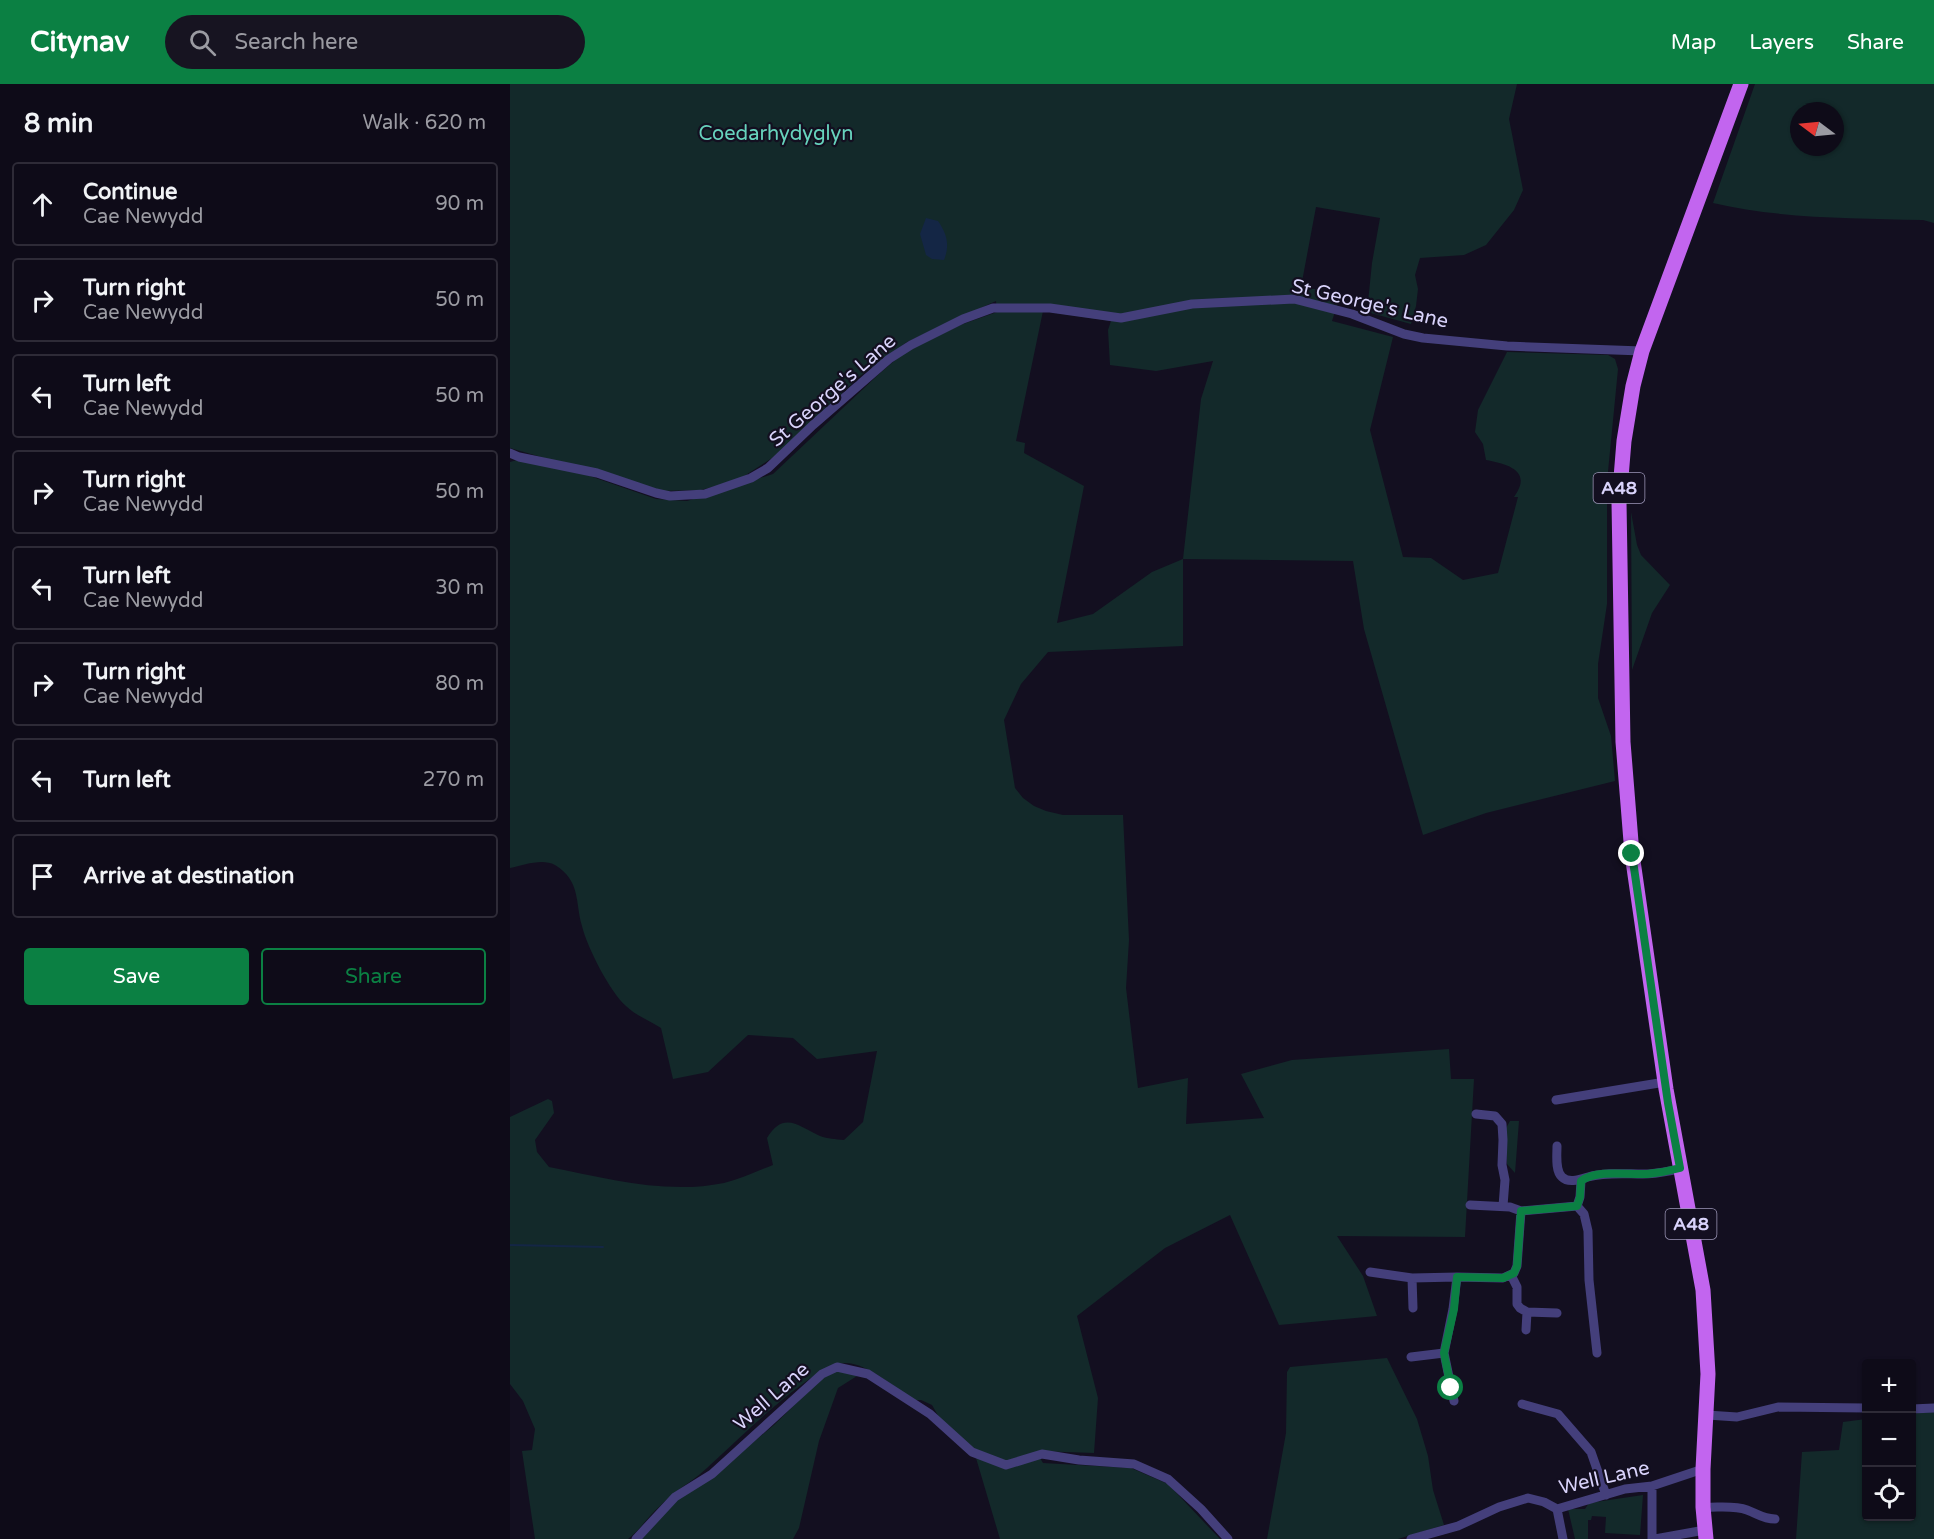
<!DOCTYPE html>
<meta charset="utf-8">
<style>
:root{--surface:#0e0b18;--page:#171421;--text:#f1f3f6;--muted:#9b9ba2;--line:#2e2b37;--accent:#0b8043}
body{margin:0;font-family:"Varela Round",sans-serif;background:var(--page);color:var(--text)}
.controls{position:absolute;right:18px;bottom:18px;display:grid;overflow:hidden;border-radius:6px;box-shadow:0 2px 4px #0004}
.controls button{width:54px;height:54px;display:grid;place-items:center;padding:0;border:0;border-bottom:2px solid var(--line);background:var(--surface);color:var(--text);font:30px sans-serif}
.compass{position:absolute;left:1280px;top:18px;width:54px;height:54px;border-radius:50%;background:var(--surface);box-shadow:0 2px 4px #0004;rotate:286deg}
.stop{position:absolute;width:18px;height:18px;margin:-14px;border:4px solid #0b8043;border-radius:50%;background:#fff}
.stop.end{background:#0b8043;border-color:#fff;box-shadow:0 2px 6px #0008}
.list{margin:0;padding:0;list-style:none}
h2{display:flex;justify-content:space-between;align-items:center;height:78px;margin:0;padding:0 24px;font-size:26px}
h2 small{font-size:20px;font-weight:400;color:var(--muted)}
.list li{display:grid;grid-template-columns:39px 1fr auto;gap:18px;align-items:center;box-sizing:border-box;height:84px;margin:0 12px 12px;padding:0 12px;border:2px solid var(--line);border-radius:6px}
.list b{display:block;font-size:22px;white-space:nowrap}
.list p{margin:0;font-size:20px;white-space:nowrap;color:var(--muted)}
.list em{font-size:20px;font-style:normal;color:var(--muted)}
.actions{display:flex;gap:12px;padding:18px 24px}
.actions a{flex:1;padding:14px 0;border:2px solid var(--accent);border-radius:6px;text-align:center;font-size:21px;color:var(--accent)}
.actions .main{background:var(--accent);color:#fff}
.icon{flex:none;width:33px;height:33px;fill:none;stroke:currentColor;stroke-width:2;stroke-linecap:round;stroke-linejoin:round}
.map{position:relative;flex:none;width:1424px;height:1455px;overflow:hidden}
header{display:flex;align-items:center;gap:36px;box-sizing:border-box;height:84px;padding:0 30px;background:var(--accent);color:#fff}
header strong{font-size:28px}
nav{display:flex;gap:33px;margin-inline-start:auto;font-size:21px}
.search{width:420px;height:54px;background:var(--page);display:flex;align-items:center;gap:15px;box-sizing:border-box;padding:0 21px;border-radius:33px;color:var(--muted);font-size:22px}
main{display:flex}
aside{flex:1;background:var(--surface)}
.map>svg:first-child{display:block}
</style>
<header>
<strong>Citynav</strong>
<div class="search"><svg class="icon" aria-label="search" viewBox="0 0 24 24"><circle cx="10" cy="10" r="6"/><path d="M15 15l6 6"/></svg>Search here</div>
<nav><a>Map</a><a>Layers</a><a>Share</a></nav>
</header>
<main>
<aside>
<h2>8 min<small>Walk · 620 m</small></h2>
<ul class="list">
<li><svg class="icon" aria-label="ahead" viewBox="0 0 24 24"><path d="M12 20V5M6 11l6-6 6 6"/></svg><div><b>Continue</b><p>Cae Newydd</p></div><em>90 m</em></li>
<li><svg class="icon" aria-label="right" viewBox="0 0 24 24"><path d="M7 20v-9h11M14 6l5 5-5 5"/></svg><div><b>Turn right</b><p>Cae Newydd</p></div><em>50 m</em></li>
<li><svg class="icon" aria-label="left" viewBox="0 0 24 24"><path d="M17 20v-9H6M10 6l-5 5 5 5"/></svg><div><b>Turn left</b><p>Cae Newydd</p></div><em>50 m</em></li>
<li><svg class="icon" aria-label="right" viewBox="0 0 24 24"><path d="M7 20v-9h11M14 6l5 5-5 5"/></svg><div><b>Turn right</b><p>Cae Newydd</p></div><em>50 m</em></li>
<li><svg class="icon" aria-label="left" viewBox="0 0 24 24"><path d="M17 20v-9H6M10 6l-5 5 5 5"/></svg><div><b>Turn left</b><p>Cae Newydd</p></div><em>30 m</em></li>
<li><svg class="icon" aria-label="right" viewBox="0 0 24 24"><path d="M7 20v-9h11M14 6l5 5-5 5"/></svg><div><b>Turn right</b><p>Cae Newydd</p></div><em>80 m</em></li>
<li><svg class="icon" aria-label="left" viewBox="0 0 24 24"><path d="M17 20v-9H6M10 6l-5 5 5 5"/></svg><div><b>Turn left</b></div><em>270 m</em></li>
<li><svg class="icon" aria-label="arrive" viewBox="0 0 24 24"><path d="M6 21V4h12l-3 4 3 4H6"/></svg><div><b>Arrive at destination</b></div></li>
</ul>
<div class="actions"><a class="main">Save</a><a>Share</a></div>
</aside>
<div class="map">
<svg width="1424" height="1455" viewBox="0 0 1424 1455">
<rect width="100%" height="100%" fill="#130f20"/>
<!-- green -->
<path fill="#13292a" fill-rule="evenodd" d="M0 0H1007L999 35 1013 106 1004 126 976 161 954 171 910 174 905 191 908 205 906 222 901 240 857 228 862 179 870 134 806 123 791 203 831 209 822 237 883 253 860 346 893 473 921 474 953 496 988 489 1008 413H1004C1023 387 998 380 976 376L973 360 965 348 968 326 997 268 1098 271 1105 275 1108 285 1097 398V520L1088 580V614L1101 652 1105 697 976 729 913 751 854 545 843 477 673 475V562L538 568 511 600 494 636 505 704 513 714 524 722 536 727 553 731H613L619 856 616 904 628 1004 678 994 676 1040 754 1034 731 990 782 976 939 965 941 995H964L955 1153 827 1152 853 1192 867 1232 769 1241 720 1131 655 1164 567 1232 588 1314 584 1369 526 1367 533 1379 621 1384 658 1400 710 1455H490L466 1374 430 1335 422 1321 411 1316H404C387 1305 358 1280 337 1279 303 1277 218 1367 189 1391 176 1401 161 1410 150 1422 138 1432 131 1445 118 1455H25L12 1367 22 1366 25 1345 13 1317 0 1300V1033L38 1015 42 1017 44 1029 25 1056 27 1068 39 1083C96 1094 156 1111 214 1099 231 1095 247 1087 263 1081L257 1054C274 1026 289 1043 310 1052 318 1055 325 1055 334 1056L353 1038 367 967 307 975 283 954 238 951 198 988 163 995 151 944C140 937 125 931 116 922 100 908 77 863 72 842 65 818 71 797 45 781 32 774 14 781 0 784V378L7 376 77 391 146 415 177 417 263 390 369 290 398 265 453 240 487 228 486 217 397 258 350 292 270 369 228 396 191 406 149 407 0 364ZM533 227 601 237 598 246 600 281 646 287 703 277 691 315 673 475 642 488 583 530 547 539 574 402 514 369 515 359 506 357Z
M1245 0H1424V139L1413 136C1343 134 1271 135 1203 119ZM1289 27H1325V63H1289Z
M1121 428 1127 461 1131 471 1160 501 1142 529 1122 586Z
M1000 1037H1009L1005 1089 997 1080 996 1044Z
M877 1274 907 1335 918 1372 923 1406 934 1441 888 1455H757L776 1349 777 1288 780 1283Z
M325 1287H333L347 1292 328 1304 309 1357 289 1444 283 1455H131L168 1414 224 1374 264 1341 312 1294Z
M1424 1327V1455H1286L1292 1368 1329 1366 1333 1338 1356 1335V1432H1402V1330Z
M1133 1411 1130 1451 1095 1449 1096 1433 1082 1432 1081 1436H1078V1455H1065L1058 1425H1075L1079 1419Z"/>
<!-- water -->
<path fill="#142645" d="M416 134 428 137C437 150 440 161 434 176L422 175 416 171 410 150Z"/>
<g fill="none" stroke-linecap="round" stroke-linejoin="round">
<!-- stream -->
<path stroke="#142645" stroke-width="2" d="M0 1161 93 1163"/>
<!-- street -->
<path stroke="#443f7b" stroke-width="9" d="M0 369 9 373 87 389 146 409 160 412 195 410 241 394 258 384 303 341 379 275 401 261 453 235 483 224H540L611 234 682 220 784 215 842 230 894 250 913 254 997 262 1132 267
M1046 1016 1155 998
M966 1030 985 1032 992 1040 993 1056 992 1081 995 1096 993 1122
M1047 1062C1047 1071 1045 1087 1052 1093 1059 1100 1071 1095 1078 1093 1096 1088 1115 1090 1133 1090 1146 1090 1158 1087 1170 1085
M1071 1097 1070 1113 1067 1122 1074 1130 1078 1147 1079 1196 1087 1269
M960 1121 1000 1123 1011 1127 1067 1122
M860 1188 902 1194 947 1193
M1001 1191 1007 1203V1220L1010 1224 1017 1228 1047 1229
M902 1194 903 1224
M1016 1246 1017 1228
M901 1273 934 1269
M944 1317 934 1269 943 1225 947 1193 993 1194 1004 1189 1007 1182 1011 1127
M1012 1320 1048 1330 1081 1368 1096 1411
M1402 1325 1424 1324
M1197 1331 1227 1333 1268 1323 1356 1324
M1142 1402V1455
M1193 1423C1207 1424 1224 1421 1237 1426 1248 1430 1253 1435 1265 1435
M1047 1425 1053 1455
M126 1455 165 1413 202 1390 312 1290 327 1283 358 1290 420 1330 462 1368 496 1381 532 1370 569 1376 624 1380 658 1395 691 1425 718 1455
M901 1455 948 1442 989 1423 1018 1414 1034 1418 1047 1425 1115 1405 1142 1402 1193 1385
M1145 1455 1195 1446"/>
<!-- primary -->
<path stroke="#c265ef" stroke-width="15" d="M1196 1455 1193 1423V1385L1198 1290 1193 1206 1156 1005 1122 770 1113 658 1109 418 1114 357 1123 302 1132 267 1231 0"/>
</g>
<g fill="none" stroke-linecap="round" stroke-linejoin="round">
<!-- route -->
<path stroke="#0b8043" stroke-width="8" d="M941 1304 934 1269 944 1225 947 1193 993 1194 1004 1189 1007 1182 1011 1127 1067 1122 1070 1113 1071 1097C1088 1085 1117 1091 1137 1090 1148 1089 1159 1087 1170 1084L1158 1019 1122 770"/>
</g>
<g text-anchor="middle" stroke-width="4.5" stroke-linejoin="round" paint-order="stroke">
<!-- shield labels -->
<g fill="#130f20" stroke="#9e98b9" stroke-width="1.5">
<rect x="1083.5" y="389" width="51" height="30" rx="4.5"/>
<rect x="1155.5" y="1125" width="51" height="30" rx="4.5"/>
</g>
<g font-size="18" font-weight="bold" fill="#d9d3fb">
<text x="1109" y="410">A48</text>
<text x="1181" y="1146">A48</text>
</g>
<!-- park labels -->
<g font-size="20" fill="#67d3bd" stroke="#130f20">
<text x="266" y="56">Coedarhydyglyn</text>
</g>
<!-- street labels -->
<g font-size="20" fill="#d9d3fb" stroke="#130f20">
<text transform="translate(860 219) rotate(13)" y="7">St George's Lane</text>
<text transform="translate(322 306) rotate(-41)" y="7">St George's Lane</text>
<text transform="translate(261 1312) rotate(-41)" y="7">Well Lane</text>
<text transform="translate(1094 1393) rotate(-13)" y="7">Well Lane</text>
</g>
</g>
</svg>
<div class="controls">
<button>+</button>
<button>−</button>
<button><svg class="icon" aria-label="locate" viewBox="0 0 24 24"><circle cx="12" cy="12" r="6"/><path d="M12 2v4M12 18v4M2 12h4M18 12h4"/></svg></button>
</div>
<svg class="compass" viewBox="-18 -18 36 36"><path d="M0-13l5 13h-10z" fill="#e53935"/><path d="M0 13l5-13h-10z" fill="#9b9ba2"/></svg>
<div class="stop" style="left:941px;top:1304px"></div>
<div class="stop end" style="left:1122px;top:770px"></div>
</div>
</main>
